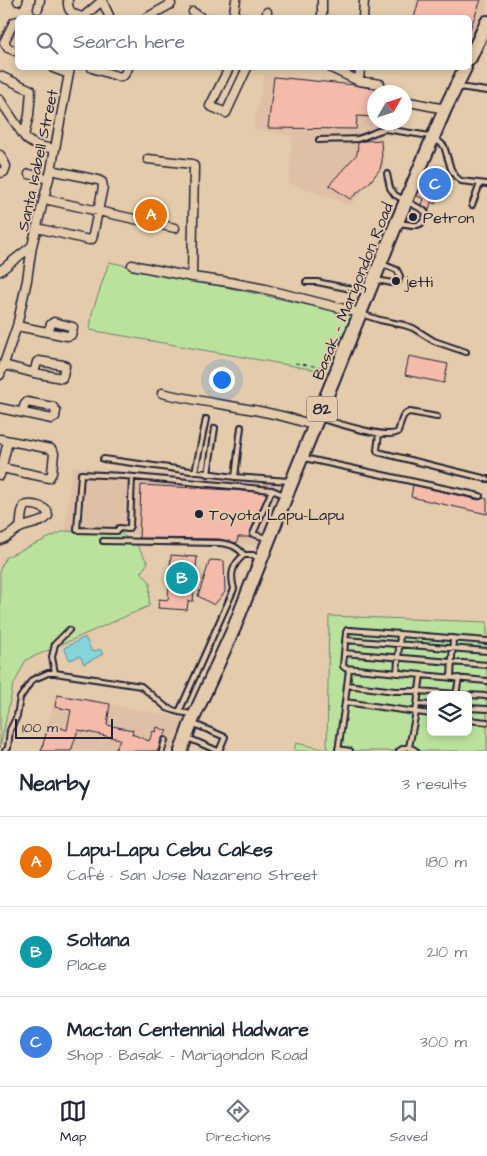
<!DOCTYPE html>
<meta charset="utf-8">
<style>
:root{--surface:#fff;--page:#f6f6f7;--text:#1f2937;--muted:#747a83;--line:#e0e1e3;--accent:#22223b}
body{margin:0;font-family:"Architects Daughter",sans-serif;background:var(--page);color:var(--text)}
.controls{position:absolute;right:15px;bottom:15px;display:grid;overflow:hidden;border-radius:8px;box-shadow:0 2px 8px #0003}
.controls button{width:45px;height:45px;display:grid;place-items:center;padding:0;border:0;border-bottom:1px solid var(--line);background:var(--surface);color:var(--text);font:25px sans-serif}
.compass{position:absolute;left:367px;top:85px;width:45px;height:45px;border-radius:50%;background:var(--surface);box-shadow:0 2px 8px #0003;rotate:51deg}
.scale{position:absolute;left:15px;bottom:12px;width:98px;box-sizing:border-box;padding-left:5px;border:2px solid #22223b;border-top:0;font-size:14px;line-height:18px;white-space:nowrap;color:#22223b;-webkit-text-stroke:4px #e3cbab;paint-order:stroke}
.you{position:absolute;left:221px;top:379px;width:18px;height:18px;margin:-12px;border:4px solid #fff;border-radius:50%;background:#1a73e8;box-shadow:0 0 0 8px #1a73e833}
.badge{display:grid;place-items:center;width:32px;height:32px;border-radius:50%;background:var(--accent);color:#fff;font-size:16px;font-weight:700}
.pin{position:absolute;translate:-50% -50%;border:2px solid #fff;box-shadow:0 1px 5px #0006}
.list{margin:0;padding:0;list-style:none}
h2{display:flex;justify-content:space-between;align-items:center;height:65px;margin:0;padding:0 20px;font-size:21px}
h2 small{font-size:16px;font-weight:400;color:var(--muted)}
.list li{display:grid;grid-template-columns:32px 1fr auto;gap:15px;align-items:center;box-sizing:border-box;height:90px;padding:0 20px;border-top:1px solid var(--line)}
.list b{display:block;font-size:19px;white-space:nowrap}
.list p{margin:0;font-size:16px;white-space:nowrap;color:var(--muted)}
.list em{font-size:16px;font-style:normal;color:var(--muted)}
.icon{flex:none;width:28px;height:28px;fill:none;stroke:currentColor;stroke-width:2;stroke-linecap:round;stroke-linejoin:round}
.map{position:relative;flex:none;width:487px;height:751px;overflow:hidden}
.search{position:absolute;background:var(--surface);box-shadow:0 2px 8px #0003;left:15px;right:15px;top:15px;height:55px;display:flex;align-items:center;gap:12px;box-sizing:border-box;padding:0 18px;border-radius:8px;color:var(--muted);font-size:19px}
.sheet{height:335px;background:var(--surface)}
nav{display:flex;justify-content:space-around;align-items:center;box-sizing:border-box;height:70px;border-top:1px solid var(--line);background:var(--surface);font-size:14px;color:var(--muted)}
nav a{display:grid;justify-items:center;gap:2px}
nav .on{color:var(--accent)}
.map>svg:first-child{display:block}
</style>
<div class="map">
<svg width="487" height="751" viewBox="0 0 487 751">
<rect width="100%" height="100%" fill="#e3cbab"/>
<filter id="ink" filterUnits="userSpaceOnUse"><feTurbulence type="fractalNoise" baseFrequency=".02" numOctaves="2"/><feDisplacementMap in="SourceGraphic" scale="10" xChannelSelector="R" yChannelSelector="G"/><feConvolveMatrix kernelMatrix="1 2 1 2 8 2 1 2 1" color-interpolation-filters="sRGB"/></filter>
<g filter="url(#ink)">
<!-- built -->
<path fill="#e0bfa7" d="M417 0H487V12L470 43V18H414Z
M265 74 379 87V92H374V122L381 123 384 167 350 205 289 183 292 136 253 129Z
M72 467 286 483 263 545 120 533 65 531Z
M57 694 187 719 174 751H40Z"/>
<!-- green -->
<path fill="#bae29d" stroke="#6e826c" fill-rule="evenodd" d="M109 262 354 315 333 373 90 330 92 313Z
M64 531 120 533 136 544 148 563 141 572 150 582 149 606 26 660 13 686 0 748V569L6 557Z
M329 616 487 622V751H294L296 743 327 750ZM431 695H468V732H431Z"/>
<!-- water -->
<path fill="#83d5da" stroke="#5c8d9a" d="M85 637 92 652 100 649 103 654 84 664 80 656 70 660 64 648Z"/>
<!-- building -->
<path fill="#f4bbaa" stroke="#22223b" d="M419 0H481L470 29V18H414Z
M274 77 355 85 375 89 376 92H374V117L357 116 356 129 268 128Z
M381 140 382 161 380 169 370 182 350 199 329 185 357 154 358 143 364 141Z
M428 170 447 179 435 204 431 202 429 210 422 205 424 199 417 196Z
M409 356 448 364 444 383 405 375Z
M141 485 232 490 267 493 250 533V537H238L237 543 219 539 139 538Z
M413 485 479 500 483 498 487 499V514L411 497Z
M171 555 197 557 193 601H188L187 610 158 608 159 599 168 600Z
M210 560 224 561 225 592 214 605 198 596Z
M57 695 110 704 107 725 133 730 132 734 149 741 153 731 156 732 157 727 167 731 164 736 161 739 158 751H115L120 739 78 730 71 751H41L49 724 67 730 71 710 55 707Z"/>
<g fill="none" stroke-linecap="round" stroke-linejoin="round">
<!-- lane casing -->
<g stroke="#22223b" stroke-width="8">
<path id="lane" d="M459 87 487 91
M436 139 444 146 451 169 456 177 461 181 487 184
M319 140C332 139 345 140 357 139 367 137 375 131 385 129L430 136
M387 174 390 188 395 195 423 210 426 213C423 230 413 225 400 223
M472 205 480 184
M377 280 392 283 398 282 400 276 397 270 382 264
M306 282H317L366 292
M361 314 380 320 404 325 413 328 434 341 466 352
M319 418C335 422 386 440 398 432 401 424 401 413 410 412L437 417
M379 434 377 450 378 452 487 479
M304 458 480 496
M103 459 235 477 289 481
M195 472 206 419
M208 474 215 428
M132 477 130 526 128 529 119 528 117 531 77 530 81 474 124 476 272 490
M235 477 241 427
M266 538 253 534 272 490 284 495
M103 541 219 543C230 544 237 546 244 555
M69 630 55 644 52 657 55 673 141 686 167 708 179 712 192 714
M345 640 487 651
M487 641 350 630H347L346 632 343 666 345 668 487 681
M344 653 487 665
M397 673 400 634
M451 678 453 638
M347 685 395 691H419L468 695
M456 695 459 678
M468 695 487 696
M345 702 431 714
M417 704 431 705
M468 708 487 709
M179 712 234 589C230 574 232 565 244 555H253L259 559
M468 720 487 722
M194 724 225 737 219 751
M188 738 218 751
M409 747 416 712 421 675
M338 749 350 751
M5 751 8 748 10 730 17 716 20 698 32 680 48 673H55
M162 751 165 740
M338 751 345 702 349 669
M399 751C404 747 410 746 416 751"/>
</g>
<!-- street casing -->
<g stroke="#22223b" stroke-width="11">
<path id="street" d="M68 0C67 11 72 14 82 17
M102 0 110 18
M322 0V18
M18 1V0
M38 9 40 0
M193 12 202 18
M82 18 103 0
M146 18 171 4
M233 18 236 0
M267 18V12
M363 18 364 0
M18 21 14 22 4 42 8 48 18 52
M53 68 69 74
M92 68 120 77 124 75 128 68
M229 68 210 106 226 113 247 68
M331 68 359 81 380 84 382 92
M0 76 31 90 29 115 24 136 0 100
M359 81 360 68
M404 101 445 109
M24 136C31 146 44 147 55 149
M0 155 6 166 4 172 0 173
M148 159 192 164 194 166 192 277
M29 174 49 179
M44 199 175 228
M37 228 89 240 92 239 93 235 103 187 102 182 98 180 51 170
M132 265 192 277 229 282 265 289 360 313
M0 271 32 246
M17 326 67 336 71 335 73 327 54 322 51 324 48 332
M4 365 34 373 62 378 63 375 65 366 63 365 39 361 37 362 34 373
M0 375 17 326 27 280 32 246 51 170 70 68
M162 393C212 405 266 408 315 426
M0 408 52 419 55 417 56 411 53 407 27 402 25 404 22 412
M0 439 51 449 54 453 52 473 49 478 2 468
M0 475 8 441
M0 540C9 537 14 530 22 527 31 523 42 524 48 516L47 511C42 506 31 503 24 506L22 512 20 528"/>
</g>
<!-- primary casing -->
<g stroke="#22223b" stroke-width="16">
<path id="primary" d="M470 58 487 22
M181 751 191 723 234 628 286 496 397 222 445 109 465 68"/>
</g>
<!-- path -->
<path stroke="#22223b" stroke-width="1" stroke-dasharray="4 4" stroke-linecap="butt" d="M295 363 326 368"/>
<!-- lane -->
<use href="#lane" stroke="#e3cbab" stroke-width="4"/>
<!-- street -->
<use href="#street" stroke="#e3cbab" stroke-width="8"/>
<!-- primary -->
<use href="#primary" stroke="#e3cbab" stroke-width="12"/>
</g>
</g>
<!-- markers -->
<g fill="#22223b" stroke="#e3cbab" stroke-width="2">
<circle cx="413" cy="217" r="5"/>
<circle cx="396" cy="281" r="5"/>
<circle cx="199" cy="514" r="5"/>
</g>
<g text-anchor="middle" stroke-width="4" stroke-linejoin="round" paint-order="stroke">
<!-- shield labels -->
<rect fill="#e3cbab" stroke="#5c555d" stroke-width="1" x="307" y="396.5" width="30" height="25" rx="4"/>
<g font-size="15" font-weight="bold" fill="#22223b">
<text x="322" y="414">82</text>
</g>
<!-- street labels -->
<g font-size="16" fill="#22223b" stroke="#e3cbab">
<text transform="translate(37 160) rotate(-78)" y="6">Santa Isabell Street</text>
<text transform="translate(352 291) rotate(-68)" y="6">Basak - Marigondon Road</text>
</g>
<!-- poi labels -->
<g font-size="16" fill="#22223b" stroke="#e3cbab" text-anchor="start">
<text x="423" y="223">Petron</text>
<text x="406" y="287">jetti</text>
<text x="209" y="520">Toyota Lapu-Lapu</text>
</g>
</g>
</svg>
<div class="controls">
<button><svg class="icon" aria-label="layers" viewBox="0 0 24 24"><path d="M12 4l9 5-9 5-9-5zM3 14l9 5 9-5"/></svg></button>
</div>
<svg class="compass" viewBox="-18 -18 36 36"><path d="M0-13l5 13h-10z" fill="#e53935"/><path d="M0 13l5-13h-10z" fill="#747a83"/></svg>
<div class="scale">100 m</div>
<div class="you"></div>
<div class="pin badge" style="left:151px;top:215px;background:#e8710a">A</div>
<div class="pin badge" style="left:182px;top:578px;background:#0f9aa8">B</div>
<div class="pin badge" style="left:435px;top:184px;background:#3f7fe0">C</div>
<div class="search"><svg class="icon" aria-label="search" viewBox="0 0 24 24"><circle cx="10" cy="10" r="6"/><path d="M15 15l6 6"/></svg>Search here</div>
</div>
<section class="sheet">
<h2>Nearby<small>3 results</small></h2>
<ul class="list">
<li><span class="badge" style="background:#e8710a">A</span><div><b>Lapu-Lapu Cebu Cakes</b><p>Café · San Jose Nazareno Street</p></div><em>180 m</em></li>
<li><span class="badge" style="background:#0f9aa8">B</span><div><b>Soltana</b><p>Place</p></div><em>210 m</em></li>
<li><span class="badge" style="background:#3f7fe0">C</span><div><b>Mactan Centennial Hadware</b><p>Shop · Basak - Marigondon Road</p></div><em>300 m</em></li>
</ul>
</section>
<nav>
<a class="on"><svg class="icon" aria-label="map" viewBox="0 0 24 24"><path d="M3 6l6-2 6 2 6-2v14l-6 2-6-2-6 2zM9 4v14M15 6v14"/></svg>Map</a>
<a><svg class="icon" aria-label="directions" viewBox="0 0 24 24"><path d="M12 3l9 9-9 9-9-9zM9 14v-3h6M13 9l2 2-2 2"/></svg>Directions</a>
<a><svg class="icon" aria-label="saved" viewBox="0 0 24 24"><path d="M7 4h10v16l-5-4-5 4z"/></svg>Saved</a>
</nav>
